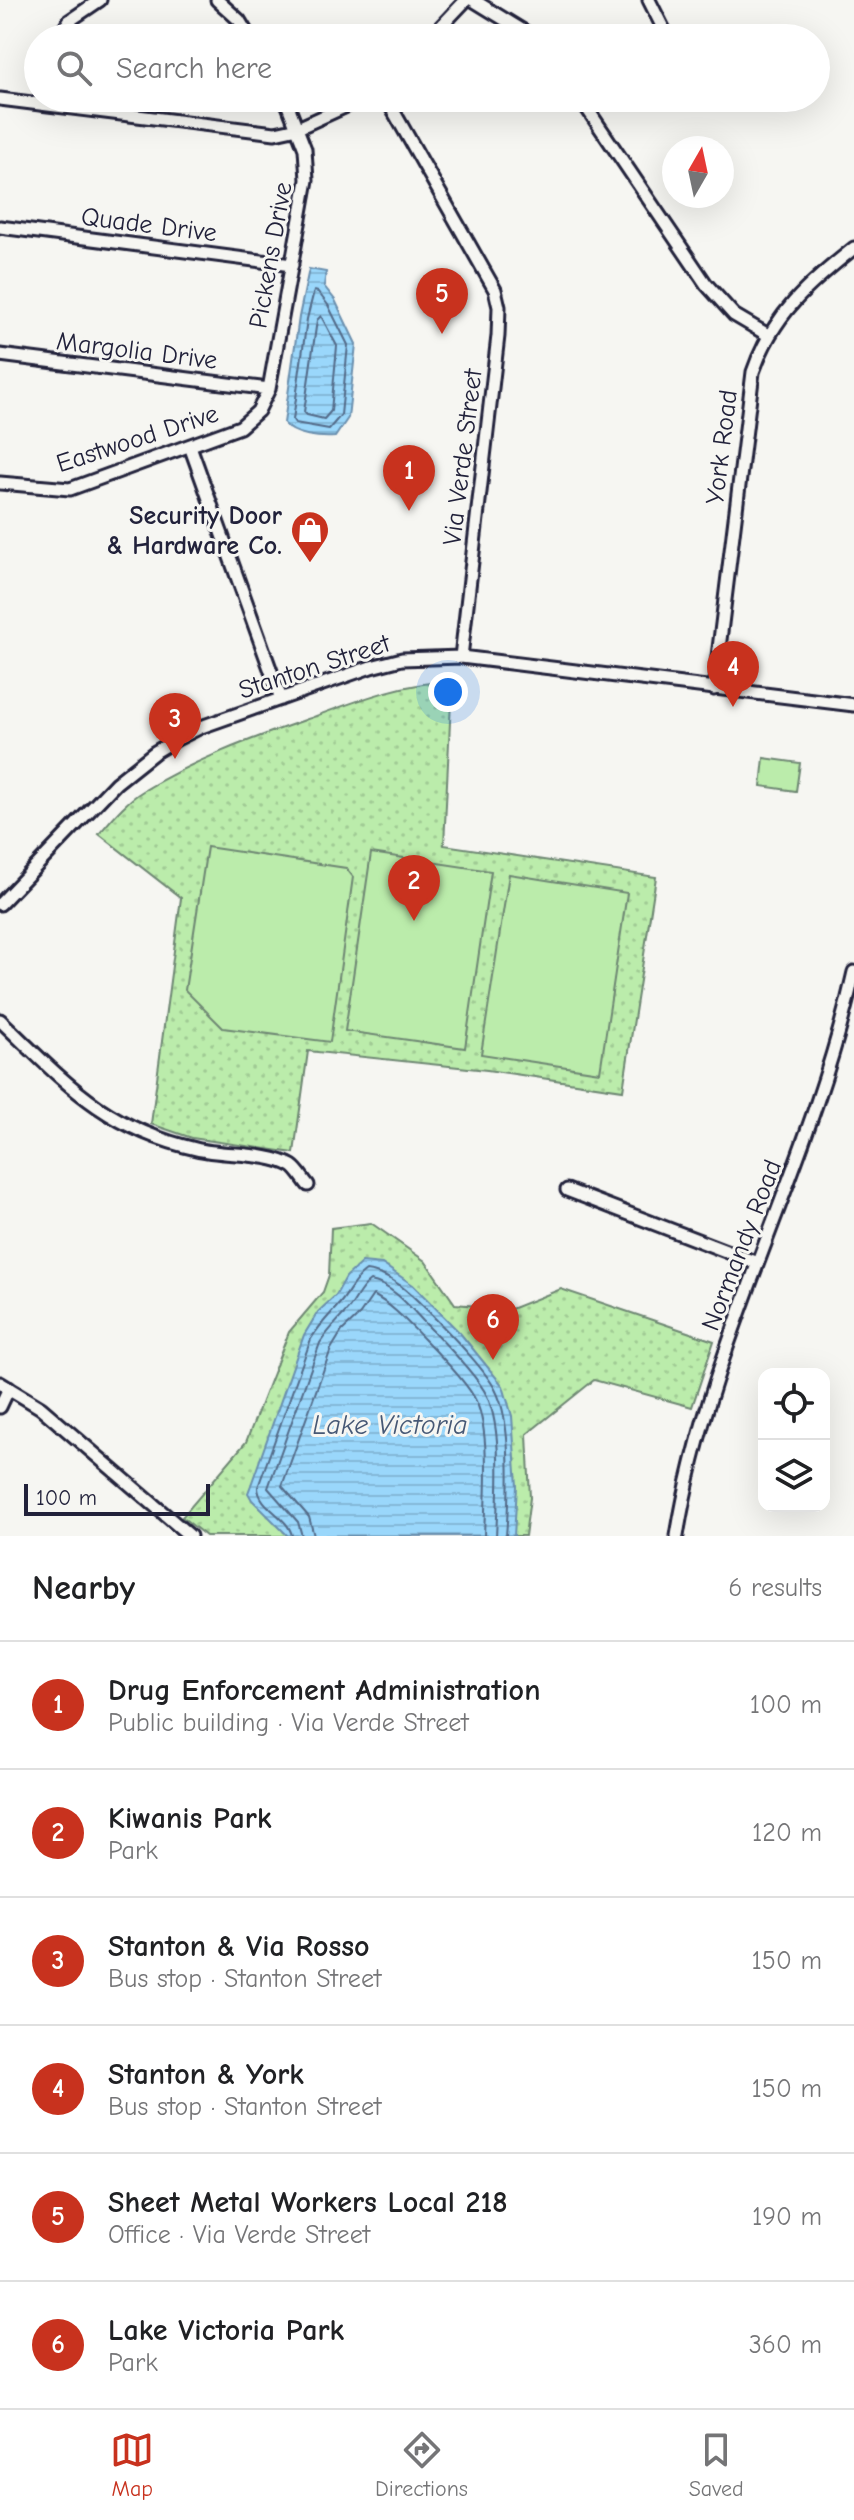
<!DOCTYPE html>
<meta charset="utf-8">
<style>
:root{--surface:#fff;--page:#f2f2f2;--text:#202124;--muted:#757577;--line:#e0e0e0;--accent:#c8321e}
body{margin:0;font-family:"Comic Neue",sans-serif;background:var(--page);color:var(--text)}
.controls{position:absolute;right:24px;bottom:24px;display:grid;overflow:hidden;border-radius:16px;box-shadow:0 8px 32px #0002}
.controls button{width:72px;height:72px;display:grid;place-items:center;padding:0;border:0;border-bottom:2px solid var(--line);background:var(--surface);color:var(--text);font:40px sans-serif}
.compass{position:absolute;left:662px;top:136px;width:72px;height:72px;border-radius:50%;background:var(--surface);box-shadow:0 8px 32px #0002;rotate:9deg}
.scale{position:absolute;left:24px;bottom:20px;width:186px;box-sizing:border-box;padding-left:8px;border:4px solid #22223b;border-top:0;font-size:22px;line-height:28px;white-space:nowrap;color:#22223b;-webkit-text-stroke:6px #f6f6f2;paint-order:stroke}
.you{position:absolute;left:448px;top:692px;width:28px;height:28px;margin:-20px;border:6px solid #fff;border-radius:50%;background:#1a73e8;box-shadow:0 0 0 12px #1a73e833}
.badge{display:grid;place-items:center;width:52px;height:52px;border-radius:50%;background:var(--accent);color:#fff;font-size:26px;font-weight:700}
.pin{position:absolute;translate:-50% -66px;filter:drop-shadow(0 2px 4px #0008)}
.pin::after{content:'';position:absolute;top:42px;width:28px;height:24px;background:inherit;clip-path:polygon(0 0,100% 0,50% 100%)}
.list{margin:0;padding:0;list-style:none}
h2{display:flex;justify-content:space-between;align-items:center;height:104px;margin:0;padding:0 32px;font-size:34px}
h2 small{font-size:26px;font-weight:400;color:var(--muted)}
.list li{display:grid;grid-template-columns:52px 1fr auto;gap:24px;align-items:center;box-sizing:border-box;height:128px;padding:0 32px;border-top:2px solid var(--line)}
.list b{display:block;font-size:30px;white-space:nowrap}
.list p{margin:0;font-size:26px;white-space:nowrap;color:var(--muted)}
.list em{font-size:26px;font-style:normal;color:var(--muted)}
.icon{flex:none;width:44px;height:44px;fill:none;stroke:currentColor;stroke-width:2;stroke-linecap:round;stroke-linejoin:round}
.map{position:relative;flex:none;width:854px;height:1536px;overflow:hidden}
.search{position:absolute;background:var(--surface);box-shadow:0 8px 32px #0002;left:24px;right:24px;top:24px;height:88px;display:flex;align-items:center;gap:20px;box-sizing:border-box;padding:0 28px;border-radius:44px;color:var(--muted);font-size:30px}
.sheet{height:872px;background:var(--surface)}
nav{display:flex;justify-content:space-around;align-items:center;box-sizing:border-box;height:112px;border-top:2px solid var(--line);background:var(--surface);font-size:22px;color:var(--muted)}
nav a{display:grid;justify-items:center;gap:4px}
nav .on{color:var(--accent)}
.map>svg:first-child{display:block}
</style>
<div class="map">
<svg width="854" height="1536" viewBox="0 0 854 1536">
<defs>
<pattern id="park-dots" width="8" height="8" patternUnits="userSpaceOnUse" patternTransform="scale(2)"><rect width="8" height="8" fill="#bbecab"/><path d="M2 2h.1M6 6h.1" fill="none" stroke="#a0ca94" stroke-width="1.8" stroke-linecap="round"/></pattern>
<pattern id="water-rules" width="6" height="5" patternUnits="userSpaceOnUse" patternTransform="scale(2)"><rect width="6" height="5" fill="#9ad7fb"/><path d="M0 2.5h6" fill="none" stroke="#84b8d8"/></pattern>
</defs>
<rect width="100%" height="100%" fill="#f6f6f2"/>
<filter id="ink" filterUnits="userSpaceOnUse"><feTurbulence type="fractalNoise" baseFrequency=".0125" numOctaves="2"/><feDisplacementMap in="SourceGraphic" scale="16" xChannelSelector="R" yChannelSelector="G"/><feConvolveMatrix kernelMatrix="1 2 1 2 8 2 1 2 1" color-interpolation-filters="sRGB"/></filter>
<g filter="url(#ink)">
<!-- park -->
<path fill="url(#park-dots)" stroke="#6e8773" stroke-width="2" d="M452 681 444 845 656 877 623 1090 487 1070 308 1051 294 1153 192 1138 151 1124 181 898 99 834C112 819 125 802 143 791 194 760 248 740 305 720 354 702 400 683 452 681Z
M371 1223 425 1261 455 1304 511 1309 561 1289 714 1341 692 1407 594 1380 527 1434 530 1498 525 1536H206L182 1517 246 1442 289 1332 323 1292 329 1275 331 1228Z"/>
<!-- pitch -->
<path fill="#bbecab" stroke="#6e8773" stroke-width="2" d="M764 758 800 763 796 791 761 786Z
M207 847 346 868 353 877 330 1042 223 1028 185 990Z
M371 853 491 871 465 1048 345 1031Z
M509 874 627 893 600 1072 481 1054Z"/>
<!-- water -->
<path fill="url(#water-rules)" stroke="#6a8fae" stroke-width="2" d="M309 269 326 272 324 286 335 300 356 344 348 418 335 437C321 438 293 436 284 423L299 317Z
M362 1262 382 1264 413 1285 460 1333 503 1386 512 1416 517 1486 514 1536H288L252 1500 248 1493 251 1485 304 1335 318 1312 336 1295 346 1277Z"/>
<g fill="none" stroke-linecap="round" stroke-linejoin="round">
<!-- shore -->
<path stroke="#526a88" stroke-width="2" d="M314 291 318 292 328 305 348 345 341 415 329 429 295 423 293 420 307 319Z
M321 316 337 346 331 411 324 419 307 415 304 412 317 320Z
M292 1536C289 1517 258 1507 258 1487L311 1339C320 1324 330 1315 341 1302 350 1291 354 1279 366 1271 393 1274 413 1296 431 1314 449 1333 484 1368 495 1389 513 1422 509 1499 506 1536
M302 1536 298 1522 268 1488 320 1343C329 1329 339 1320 350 1307 357 1298 360 1288 370 1281 391 1284 409 1306 423 1321 440 1338 478 1376 487 1396 503 1432 498 1497 496 1536
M314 1536 309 1517 282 1486 331 1349 342 1331 360 1314 373 1295C394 1306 408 1323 424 1339 439 1354 468 1383 476 1401 491 1433 485 1500 484 1536"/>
<!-- minor casing -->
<g stroke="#22223b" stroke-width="17">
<path id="minor" d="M217 0 239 20 250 38
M473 0 535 38
M649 0 668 38
M59 38 69 21 100 0
M430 38 466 0
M386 98 495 290 499 307 498 336 461 657
M580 98 706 284 734 315 768 335
M0 99 48 105 49 98
M48 105 275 133 298 128 364 98
M0 227 292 265
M0 355 269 389
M190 446 281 699
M0 483 70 489 240 427 258 411 269 389 307 180 305 149 285 98
M714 689 753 372C773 314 808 285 854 248
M0 904 116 783 155 752 177 739 201 727 371 667 402 659 461 657 854 705
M0 1020C65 1082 104 1128 196 1149 224 1156 268 1152 292 1166 298 1170 303 1179 308 1185
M567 1190 757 1263
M0 1383 41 1408 190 1536
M0 1407 9 1388
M677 1536C709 1339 811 1167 854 972"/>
</g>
<!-- minor -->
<use href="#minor" stroke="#f6f6f2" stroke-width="11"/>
</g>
</g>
<!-- icons -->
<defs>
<g id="shop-pin" transform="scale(2)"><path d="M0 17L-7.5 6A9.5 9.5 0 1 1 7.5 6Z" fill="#c8321e" stroke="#f6f6f2"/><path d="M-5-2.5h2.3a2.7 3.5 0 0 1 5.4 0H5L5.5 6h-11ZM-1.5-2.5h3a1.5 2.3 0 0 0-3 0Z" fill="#fff"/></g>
</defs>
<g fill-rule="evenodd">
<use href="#shop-pin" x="310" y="530"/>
</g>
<g text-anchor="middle" stroke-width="6" stroke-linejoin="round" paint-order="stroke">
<!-- street labels -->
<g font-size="26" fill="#22223b" stroke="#f6f6f2">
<text transform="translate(149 224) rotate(7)" y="9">Quade Drive</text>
<text transform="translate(270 255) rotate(-80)" y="9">Pickens Drive</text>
<text transform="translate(137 350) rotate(7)" y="9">Margolia Drive</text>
<text transform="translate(137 438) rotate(-18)" y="9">Eastwood Drive</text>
<text transform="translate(721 447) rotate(-83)" y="9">York Road</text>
<text transform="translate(462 457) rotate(-83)" y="9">Via Verde Street</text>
<text transform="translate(314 666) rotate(-18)" y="9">Stanton Street</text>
<text transform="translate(741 1245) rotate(-69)" y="9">Normandy Road</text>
</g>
<!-- poi labels -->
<g font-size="26" font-weight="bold" fill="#22223b" stroke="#f6f6f2" text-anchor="end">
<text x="282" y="524">Security Door<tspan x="282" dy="30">&amp; Hardware Co.</tspan></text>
</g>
<!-- water labels -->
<g font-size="28" font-style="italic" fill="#465875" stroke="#f6f6f2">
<text x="390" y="1434">Lake Victoria</text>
</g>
</g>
</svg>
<div class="controls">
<button><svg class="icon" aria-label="locate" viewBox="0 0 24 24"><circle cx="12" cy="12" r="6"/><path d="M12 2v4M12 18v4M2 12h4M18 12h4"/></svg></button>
<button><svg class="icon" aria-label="layers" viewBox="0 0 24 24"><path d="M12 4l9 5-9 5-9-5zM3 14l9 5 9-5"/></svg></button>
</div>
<svg class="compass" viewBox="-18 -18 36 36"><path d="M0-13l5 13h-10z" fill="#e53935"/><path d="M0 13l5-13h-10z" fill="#757577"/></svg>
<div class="scale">100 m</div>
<div class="you"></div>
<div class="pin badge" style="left:409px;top:511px">1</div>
<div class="pin badge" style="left:414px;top:921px">2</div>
<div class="pin badge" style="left:175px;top:759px">3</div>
<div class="pin badge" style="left:733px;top:707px">4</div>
<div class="pin badge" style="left:442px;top:334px">5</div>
<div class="pin badge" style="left:493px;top:1360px">6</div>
<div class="search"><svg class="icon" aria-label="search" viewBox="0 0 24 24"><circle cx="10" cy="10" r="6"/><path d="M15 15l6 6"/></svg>Search here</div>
</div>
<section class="sheet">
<h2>Nearby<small>6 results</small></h2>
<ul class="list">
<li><span class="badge">1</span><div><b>Drug Enforcement Administration</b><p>Public building · Via Verde Street</p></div><em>100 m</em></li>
<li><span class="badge">2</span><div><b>Kiwanis Park</b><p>Park</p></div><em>120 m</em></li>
<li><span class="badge">3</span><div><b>Stanton &amp; Via Rosso</b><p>Bus stop · Stanton Street</p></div><em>150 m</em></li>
<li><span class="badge">4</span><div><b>Stanton &amp; York</b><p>Bus stop · Stanton Street</p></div><em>150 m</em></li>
<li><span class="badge">5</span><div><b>Sheet Metal Workers Local 218</b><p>Office · Via Verde Street</p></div><em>190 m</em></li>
<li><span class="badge">6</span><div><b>Lake Victoria Park</b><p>Park</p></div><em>360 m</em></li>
</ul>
</section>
<nav>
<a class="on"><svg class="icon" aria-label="map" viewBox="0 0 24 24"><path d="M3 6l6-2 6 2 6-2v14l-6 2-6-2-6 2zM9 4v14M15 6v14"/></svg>Map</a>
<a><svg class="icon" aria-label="directions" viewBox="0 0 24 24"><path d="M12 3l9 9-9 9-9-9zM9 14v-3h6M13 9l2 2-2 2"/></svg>Directions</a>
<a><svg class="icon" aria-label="saved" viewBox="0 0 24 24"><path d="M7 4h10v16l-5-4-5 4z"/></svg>Saved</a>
</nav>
